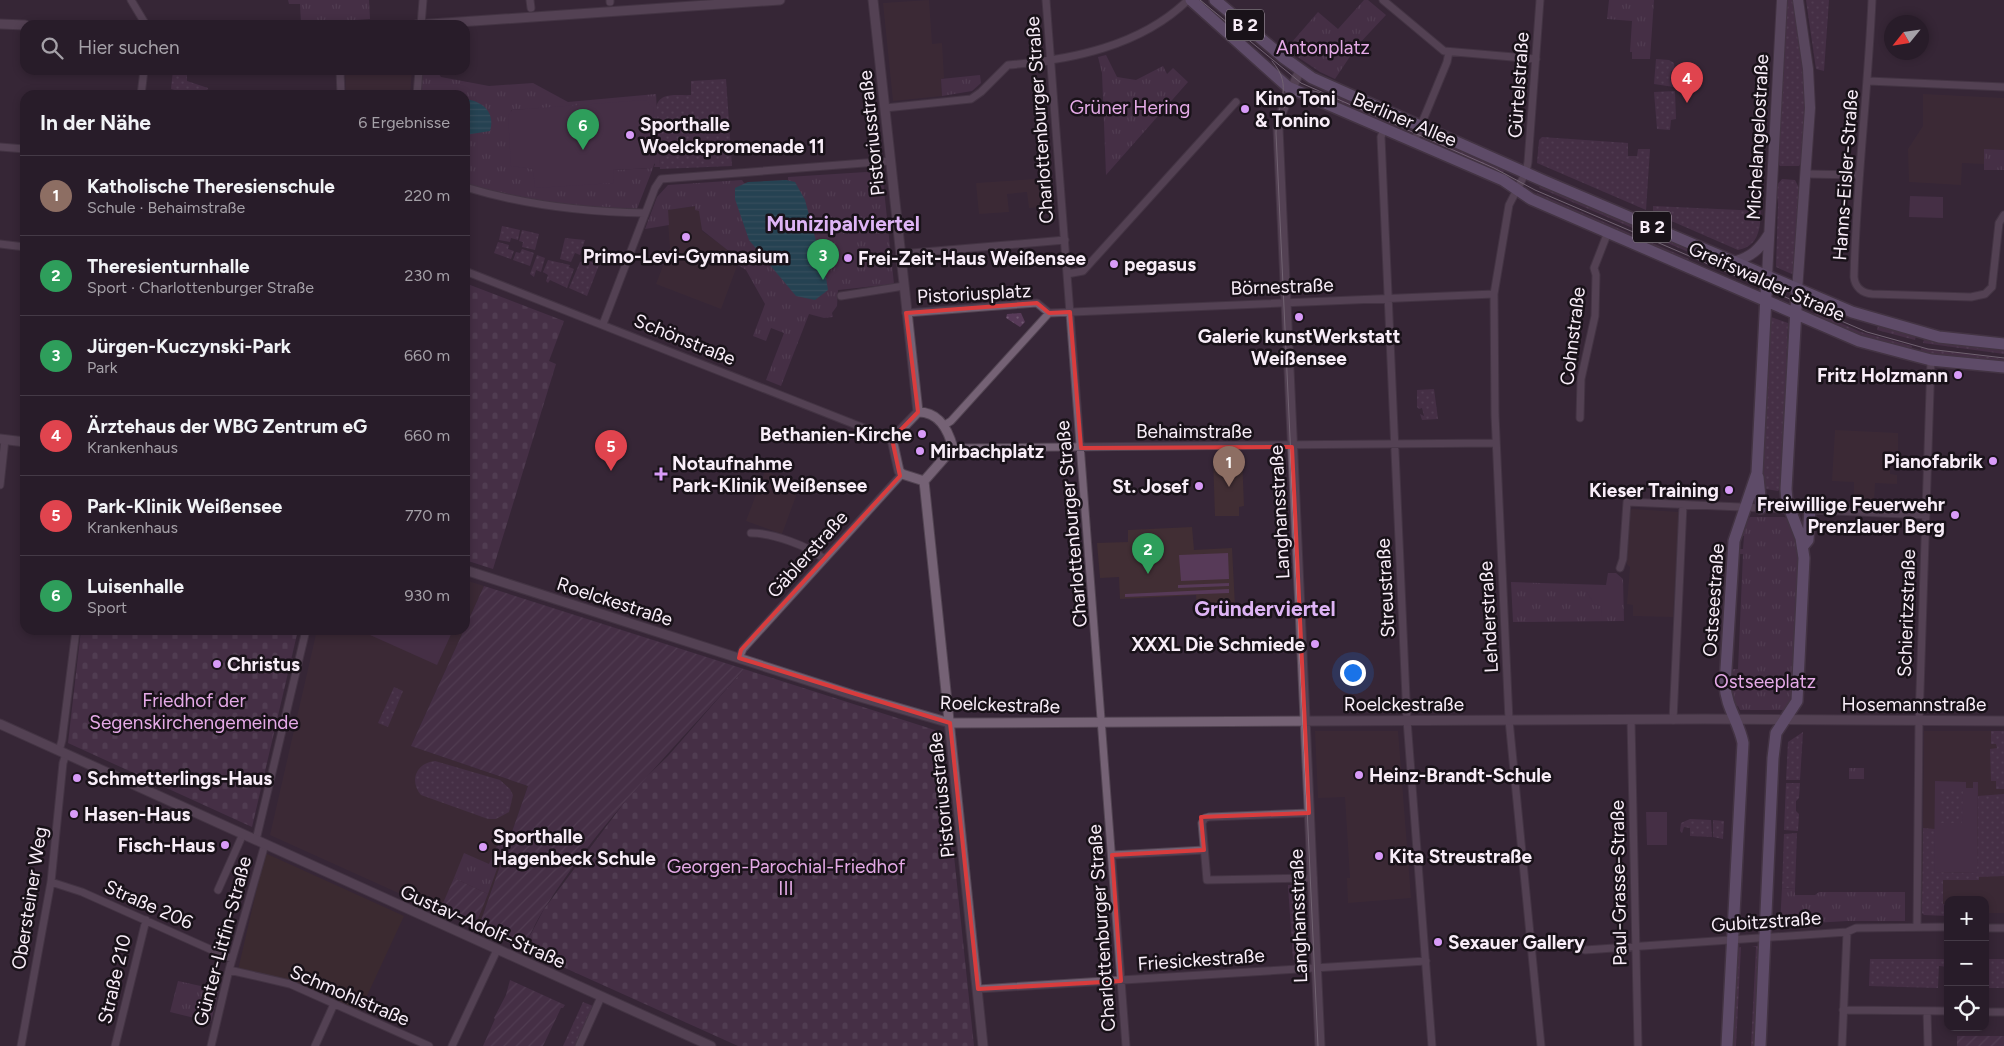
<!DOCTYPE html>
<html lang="de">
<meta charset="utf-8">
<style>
:root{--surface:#281c29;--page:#302531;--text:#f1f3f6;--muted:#a5a1a8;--line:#443a46;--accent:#d89bf8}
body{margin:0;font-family:Figtree,sans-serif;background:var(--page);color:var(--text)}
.controls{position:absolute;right:15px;bottom:15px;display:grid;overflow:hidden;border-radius:10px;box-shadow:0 2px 8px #0003}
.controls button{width:45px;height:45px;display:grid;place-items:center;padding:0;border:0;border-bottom:1px solid var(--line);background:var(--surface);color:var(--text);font:25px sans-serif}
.compass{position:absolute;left:1884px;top:15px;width:45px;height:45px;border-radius:50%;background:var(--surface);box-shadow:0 2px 8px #0003;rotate:240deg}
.you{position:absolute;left:1352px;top:672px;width:18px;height:18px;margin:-12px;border:4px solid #fff;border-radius:50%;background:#1a73e8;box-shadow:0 0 0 8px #1a73e833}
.badge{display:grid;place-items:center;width:32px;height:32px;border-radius:50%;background:var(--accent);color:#fff;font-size:16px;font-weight:700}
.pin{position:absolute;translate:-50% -41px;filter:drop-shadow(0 1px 2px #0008)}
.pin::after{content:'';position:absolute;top:26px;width:18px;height:15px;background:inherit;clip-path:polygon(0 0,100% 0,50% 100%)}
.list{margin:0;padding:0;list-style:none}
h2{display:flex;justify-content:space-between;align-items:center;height:65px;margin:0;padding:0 20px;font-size:21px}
h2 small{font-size:16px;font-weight:400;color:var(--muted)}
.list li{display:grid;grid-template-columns:32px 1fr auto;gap:15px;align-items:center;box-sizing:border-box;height:80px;padding:0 20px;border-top:1px solid var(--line)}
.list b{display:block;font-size:19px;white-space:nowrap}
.list p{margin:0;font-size:16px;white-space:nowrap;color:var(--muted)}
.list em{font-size:16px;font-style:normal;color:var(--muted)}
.icon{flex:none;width:28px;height:28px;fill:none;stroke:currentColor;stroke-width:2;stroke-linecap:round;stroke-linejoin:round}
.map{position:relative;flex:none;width:2004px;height:1046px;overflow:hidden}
.search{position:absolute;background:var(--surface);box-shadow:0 2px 8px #0003;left:20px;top:20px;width:450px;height:55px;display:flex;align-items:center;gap:12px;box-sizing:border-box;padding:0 18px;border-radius:15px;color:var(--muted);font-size:19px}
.panel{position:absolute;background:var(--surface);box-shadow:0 2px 8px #0003;left:20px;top:90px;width:450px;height:545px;border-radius:15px}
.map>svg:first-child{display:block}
</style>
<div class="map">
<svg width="2004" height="1046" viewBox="0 0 2004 1046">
<defs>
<pattern id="grass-dots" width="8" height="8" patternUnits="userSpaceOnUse" patternTransform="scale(1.25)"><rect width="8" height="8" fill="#573a58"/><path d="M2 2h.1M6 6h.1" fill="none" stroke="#705771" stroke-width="1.8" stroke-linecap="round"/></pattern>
<pattern id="cemetery-stones" width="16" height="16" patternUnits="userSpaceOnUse" patternTransform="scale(1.25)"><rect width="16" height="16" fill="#573a58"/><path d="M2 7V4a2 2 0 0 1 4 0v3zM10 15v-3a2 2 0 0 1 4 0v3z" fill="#705771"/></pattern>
<pattern id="park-tufts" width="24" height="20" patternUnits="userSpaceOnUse" patternTransform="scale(1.25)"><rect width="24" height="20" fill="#573a58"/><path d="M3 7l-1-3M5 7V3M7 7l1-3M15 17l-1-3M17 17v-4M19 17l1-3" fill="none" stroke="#705771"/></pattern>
<pattern id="garden-furrows" width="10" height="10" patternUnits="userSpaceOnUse" patternTransform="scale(1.25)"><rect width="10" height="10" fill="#573a58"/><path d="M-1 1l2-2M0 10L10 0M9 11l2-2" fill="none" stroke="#705771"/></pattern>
<pattern id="water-rules" width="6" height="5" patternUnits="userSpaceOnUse" patternTransform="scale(1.25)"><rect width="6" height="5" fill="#116573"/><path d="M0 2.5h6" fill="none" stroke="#347b88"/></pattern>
</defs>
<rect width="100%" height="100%" fill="#362637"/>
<!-- industrial -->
<path fill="#412f28" d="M265 853 404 916 359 1013 292 983 238 970Z"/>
<!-- education -->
<path fill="#412e34" d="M929 0 932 44 942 43 944 78 941 79 942 96 893 101 883 3Z
M345 70H412L410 95H346Z
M1923 94 2004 98V150L1984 149V164L1962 163 1961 185 1909 182 1908 149 1923 126Z
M1050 178 1052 206 1029 208 1027 192 1007 194 1009 212 979 214 976 183Z
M695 206 700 211 702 231 731 252 727 258 737 266 721 309 656 284 670 248 667 210Z
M1835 430 1898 433V451H1891L1890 474 1897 475V484L1875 483 1874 503 1854 502V482L1832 481Z
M1242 456 1244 506 1239 507V516H1215L1213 457Z
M765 471 800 485 782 534 746 521Z
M1632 509 1679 512 1673 617 1633 616V605L1627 604 1630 567 1627 564 1630 511Z
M1192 527 1194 550 1232 548 1235 606 1197 608 1196 595 1120 599 1119 577 1100 578 1097 543 1128 542V530Z
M465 580 484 586 465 628Z
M317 630H464L411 746 528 786 478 929 270 835Z
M1315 731H1398L1411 898 1348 903 1347 878H1350L1345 797 1318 798Z
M1924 731H2004V913H1985V900H1948V913H1922Z"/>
<!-- grass -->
<path fill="url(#grass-dots)" d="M1785 0H1794L1806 90 1804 159 1799 166H1780L1777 163Z
M1806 0H1829L1824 71 1816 69Z
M1656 59 1669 60 1674 63 1675 71H1671L1670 80 1674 81V87L1654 84Z
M173 70H187V81L208 88 206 95H192L171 89Z
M726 79 732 166 660 169 656 108C659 91 678 96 691 95V81Z
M1675 91 1676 119 1671 120 1670 130 1657 129 1654 92Z
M1330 92 1408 124 1404 134 1321 98 1322 96 1327 98Z
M1431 137 1505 169 1502 174 1430 144 1433 138Z
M1542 137 1628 143V156H1637L1638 149H1650L1646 210 1537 163 1539 140Z
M1782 179 1795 180 1799 188 1794 275 1776 267 1778 204 1776 186Z
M1541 185 1722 263 1751 273V279L1549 192 1539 188Z
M1537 193 1689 259 1688 262 1536 196Z
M1653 206 1761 211C1760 229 1759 246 1738 250L1653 213Z
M502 226 520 230 518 240 511 238 510 242 499 240Z
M522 230 539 234 535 250 522 247 523 242 519 241Z
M565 238 585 240 580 255 575 253 571 262 560 259Z
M498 242 509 245 508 249 514 251 511 259 494 253Z
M522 249 534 253 530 266 513 260 516 252 520 253Z
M537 255 545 258 541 272 536 270 534 277 530 274Z
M548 260 570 265 569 267 574 269 567 288 550 280 548 283 546 281 548 275 543 272Z
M586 260 599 265 587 296 569 288 580 262Z
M1815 312 1861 332 1912 346 1911 352 1859 337 1813 318Z
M1021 313 1025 322 1020 327 1006 318 1007 314Z
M1771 317 1788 323 1781 488 1778 491 1766 489 1762 486Z
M1878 326 1916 336 1915 340 1877 330Z
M1924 339 2004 348V354L1923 343Z
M1921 348 2004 359V364L1920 354Z
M1434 389 1438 419 1422 420 1420 414 1424 416 1422 408 1419 409 1417 407V390Z
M394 687 403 691 388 727 378 723Z
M1991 731H2004V789H1996V781H1991L1990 749 1997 748 1996 744H1991Z
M1803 732 1800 780H1786L1788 742Z
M435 761 500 780 510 789 513 795 509 812 496 819H488L421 795C409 781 416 763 435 761Z
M1786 783H1800L1799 798 1796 801V811L1799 814 1798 831 1784 830Z
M1940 790H1963V823H1940Z
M2004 794V876L1979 877V880H1943V904H1948V916L1924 915 1922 913 1923 828 1935 829V872L1977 873 1978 796Z
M1690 819 1711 820 1712 837 1690 836V828L1684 827 1682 833 1680 831 1681 823Z
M1713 820 1724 821 1723 839 1713 837Z
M1797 833 1795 889 1782 888 1784 834Z
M1288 885H1304L1307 958 1293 960Z
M1752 946H1759L1755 1046H1751L1756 947Z
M1741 947 1736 1046H1732L1737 948Z
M1870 959H1948V967L1939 966 1938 988 1869 986Z
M1985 959H2004V988H1985Z
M583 1002 593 1006 575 1046H563Z"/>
<!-- cemetery -->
<path fill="url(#cemetery-stones)" d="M465 283 564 321 549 361 556 364 493 569 465 560Z
M81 630H298L252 827 68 743Z
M744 669 941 732 974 1046H738L523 949 544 909 636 787 668 756Z"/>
<!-- park -->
<path fill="url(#park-tufts)" d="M288 0H369L370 19 301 24 300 4H289Z
M1364 0H1368L1386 15 1357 46 1335 79 1320 72 1286 49 1318 12 1338 29Z
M1609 0H1654L1650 59H1632V52H1630L1632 21 1607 19Z
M1106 55 1117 77 1136 80 1163 66 1167 74 1173 68 1188 82 1106 175 1102 73 1098 57Z
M423 70H436L441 77 489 86 533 83 568 102 656 94 660 167H654L655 164 567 107 512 110 511 111V165L613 183V170L653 168 637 209C578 208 522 199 465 184V95H421Z
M980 75 981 83 972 91 942 96 941 79Z
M1984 149 2004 150V170H1984Z
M882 171 894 284 838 290 837 306 832 313 833 317 824 318 809 314 781 386 766 380 784 333 771 328 766 341 753 336 765 304 746 270 727 258 730 252 702 230 699 211 695 210V206L668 210 669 225 645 229 657 197 668 185 742 180 744 183 788 180V177Z
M1750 517H1784L1790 520 1800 549 1792 703 1785 710H1740L1738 706 1733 705 1731 669H1738L1743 554H1737V549H1743L1744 536 1739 535Z
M1608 573H1616L1623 579 1624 621 1513 622 1511 582 1606 585Z
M1849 768H1864V779H1849Z
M503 832 509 835 488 894 454 878 464 853 489 864Z
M1782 888 1795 889V895H1815L1819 892H1905V921H1847L1780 925Z
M178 981 219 990 211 1022 170 1012Z"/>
<!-- garden -->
<path fill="url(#garden-furrows)" d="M484 586 744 669C677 746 599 822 544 909 536 921 530 936 523 949L478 929 528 786 411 746Z
M454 878 488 894 475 926 440 910Z
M510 980 565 1005 563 1008H561L543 1046H483L495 1019 494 1018 506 995Z
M1957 1036H2004V1046H1957Z"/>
<!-- pitch -->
<path fill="#573a58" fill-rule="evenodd" d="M645 100 653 107 656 157 653 168 613 170 614 183 535 188 533 169 511 166 508 116 512 110Z
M1910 196 1943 197V218L1909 217Z
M1228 553 1229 579 1181 581 1179 555Z
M1229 583V586L1178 588V585Z
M1229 589V593L1125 597V594Z
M1586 591H1616V616H1602L1601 606 1595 605Z
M359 630H453L437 665Z
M1935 781 1966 782V788H1973V782H1978L1977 873 1934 872ZM1940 790H1963L1962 823H1940Z
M1646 812H1667V845H1647Z"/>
<!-- water -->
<path fill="url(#water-rules)" d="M465 99C481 101 496 111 490 131L465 135Z
M786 180 795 182 805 200 826 278 828 290 815 300 796 296 749 240 735 199V188L748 182Z"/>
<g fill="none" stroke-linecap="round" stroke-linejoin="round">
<!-- minor casing -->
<g stroke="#524452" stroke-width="9">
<path id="minor" d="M131 0 146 25
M530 0 531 8
M610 0V2
M1046 0 1126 1046
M1383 0 1444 51 1536 59
M1540 0 1528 162 1526 172 1509 205 1494 294 1495 415 1509 720 1541 1046
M1872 0C1868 93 1856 185 1854 277 1855 287 1862 293 1872 294L1971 297 1985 294 1992 287 1999 223 2004 215
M421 25 423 0
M340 70 341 95
M1868 81 2004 87
M141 95 144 70
M417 95 419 70
M885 108 971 99 981 92 1008 65C1071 60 1141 46 1188 0
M1384 129 1381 137 1407 720 1432 1046
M1414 142 1447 62 1449 52
M0 147 25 149
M1807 174 1858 175
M465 187C524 205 583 212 645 213
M0 244 25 247
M900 254 1065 240
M465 271 892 439
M1067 274 1083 271 1236 102
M841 296 904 286
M906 313 1037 303 1049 313 1494 294
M603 324 655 188 661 179 890 161
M1580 418 1581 379 1595 316 1596 275 1594 268 1608 232
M943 426 951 421 1049 313
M953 448 1496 443
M0 485 5 439
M751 533C772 533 809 546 824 559
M1620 568 1623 559 1627 502 1926 515
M739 658 743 649 902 474
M1631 720 1638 1046
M1673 720 1683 505
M59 751 62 740 76 630
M1309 813 1209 817 1205 818 1202 823 1207 880 1313 878
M256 840 306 630
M1112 855 1204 850
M51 882 82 892 232 959
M218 890 243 834
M1917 927 1919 721 1931 360
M1985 928H2004
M1585 950 1847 932 1856 928 1948 927
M229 970 290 984 429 1046
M978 989 1426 961
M1843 1010 1948 1011
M1927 1011 1928 1046
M1985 1012H2004
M21 1046 51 882 63 763 66 754
M115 1046 146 920
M211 1046 229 970 265 844
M315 1046 334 1004
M452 1046 497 950
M579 1046 601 997
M1842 1046 1847 932"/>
</g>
<!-- tertiary casing -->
<g stroke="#524452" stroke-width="11">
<path id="tertiary" d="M873 0 918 412
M0 24 25 25
M416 25 780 0
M1300 70 1280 116 1278 128 1320 1046
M918 412C939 412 948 429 953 448L924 481 902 474 899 471 892 439Z
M0 439 25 442
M924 481 983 1046
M465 570 853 695 950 723 1705 719 2004 721
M0 724 711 1046"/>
</g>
<!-- secondary casing -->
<g stroke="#524452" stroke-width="12">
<path id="secondary" d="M1733 262C1751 257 1759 250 1769 234
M1767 276 1782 0
M1797 291 1810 108 1808 69 1798 0"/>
</g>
<!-- primary casing -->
<g stroke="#524452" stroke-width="14">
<path id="primary" d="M1191 0 1288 87 1503 180 1531 199 1859 341 1931 360 2004 367
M1215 0 1284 58 1312 78 1544 181 1852 312 1939 337 2004 344
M1758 477 1761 508
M1803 546 1808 540 1810 509
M1727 1046 1743 743C1739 722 1726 707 1725 685L1734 541 1757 473 1767 276
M1760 1046 1773 758 1776 733 1797 701 1804 558 1801 538 1787 502 1786 489 1797 291"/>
</g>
<!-- minor -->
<use href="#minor" stroke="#756275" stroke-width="7"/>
<!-- tertiary -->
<use href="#tertiary" stroke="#756275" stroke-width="9"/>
<!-- secondary -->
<use href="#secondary" stroke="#816d8d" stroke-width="10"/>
<!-- primary -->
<use href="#primary" stroke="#8e79a5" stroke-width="11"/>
<!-- tram -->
<path stroke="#b6aab7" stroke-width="1" d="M1200 0 1301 83 1494 168 1535 190 1867 332 1928 349 2004 358
M1272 61C1295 88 1276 103 1276 133L1318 1046
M1284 108C1292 92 1304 87 1321 93"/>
</g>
<!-- marked area -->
<path d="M0 0H2004V1046H0ZM1037 303 1049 313 1070 312 1081 448 1292 447 1309 813 1201 817 1204 850 1112 855 1121 981 978 989 950 723 739 658 741 650 900 476 892 439 918 412 906 313Z" fill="#362637" fill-opacity=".55" fill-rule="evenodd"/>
<path fill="none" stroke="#d93c3d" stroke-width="4" stroke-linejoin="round" d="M1037 303 1049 313 1070 312 1081 448 1292 447 1309 813 1201 817 1204 850 1112 855 1121 981 978 989 950 723 739 658 741 650 900 476 892 439 918 412 906 313Z"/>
<!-- markers -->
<g fill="#d89bf8" stroke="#191219" stroke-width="2">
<circle cx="1245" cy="109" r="5"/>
<circle cx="630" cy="135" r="5"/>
<circle cx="686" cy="237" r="5"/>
<circle cx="848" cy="258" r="5"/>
<circle cx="1114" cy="264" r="5"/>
<circle cx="1299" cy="317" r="5"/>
<circle cx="1958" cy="375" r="5"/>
<circle cx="922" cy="434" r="5"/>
<circle cx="920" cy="451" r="5"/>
<circle cx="1993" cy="461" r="5"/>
<path d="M658.5 466.5h5v5h5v5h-5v5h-5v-5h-5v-5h5z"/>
<circle cx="1199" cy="486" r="5"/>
<circle cx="1729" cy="490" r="5"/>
<circle cx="1955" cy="515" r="5"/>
<circle cx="1315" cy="644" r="5"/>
<circle cx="217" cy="664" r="5"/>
<circle cx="1359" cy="775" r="5"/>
<circle cx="77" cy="778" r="5"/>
<circle cx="74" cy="814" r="5"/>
<circle cx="225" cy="845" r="5"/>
<circle cx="483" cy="847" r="5"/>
<circle cx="1379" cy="856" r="5"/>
<circle cx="1438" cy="942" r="5"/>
</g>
<g text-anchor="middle" stroke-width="5" stroke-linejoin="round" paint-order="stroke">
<!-- shield labels -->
<g fill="#191219" stroke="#b5abb5" stroke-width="1">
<rect x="1226" y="9.5" width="38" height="31" rx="4"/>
<rect x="1633" y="211.5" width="38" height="31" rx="4"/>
</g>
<g font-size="18" font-weight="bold" fill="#f8edf8">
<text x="1245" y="31">B 2</text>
<text x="1652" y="233">B 2</text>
</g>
<!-- park labels -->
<g font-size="19" fill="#e5aae7" stroke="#191219">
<text x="1323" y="54">Antonplatz</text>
<text x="1130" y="114">Grüner Hering</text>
<text x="1765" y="688">Ostseeplatz</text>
<text x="194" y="707">Friedhof der<tspan x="194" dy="22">Segenskirchengemeinde</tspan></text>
<text x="786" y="873">Georgen-Parochial-Friedhof<tspan x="786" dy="22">III</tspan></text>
</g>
<!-- street labels -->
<g font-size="19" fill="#f8edf8" stroke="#191219">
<text transform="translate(1518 85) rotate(-86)" y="7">Gürtelstraße</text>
<text transform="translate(1405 119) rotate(23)" y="7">Berliner Allee</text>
<text transform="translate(1039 120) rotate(-94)" y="7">Charlottenburger Straße</text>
<text transform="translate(871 133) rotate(-96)" y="7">Pistoriusstraße</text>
<text transform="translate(1757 137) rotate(-87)" y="7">Michelangelostraße</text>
<text transform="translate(1845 175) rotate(-86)" y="7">Hanns-Eisler-Straße</text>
<text transform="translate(1767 281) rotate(24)" y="7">Greifswalder Straße</text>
<text transform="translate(1282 286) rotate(-2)" y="7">Börnestraße</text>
<text transform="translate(974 293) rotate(-3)" y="7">Pistoriusplatz</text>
<text transform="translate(1572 336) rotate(-83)" y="7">Cohnstraße</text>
<text transform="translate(685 339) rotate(22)" y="7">Schönstraße</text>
<text x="1194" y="438">Behaimstraße</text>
<text transform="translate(1279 512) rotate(-93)" y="7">Langhansstraße</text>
<text transform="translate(1071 524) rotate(-95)" y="7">Charlottenburger Straße</text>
<text transform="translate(807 554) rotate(-48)" y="7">Gäblerstraße</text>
<text transform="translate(1385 588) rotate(-93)" y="7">Streustraße</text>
<text transform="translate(1713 600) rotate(-86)" y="7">Ostseestraße</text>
<text transform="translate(615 601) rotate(18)" y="7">Roelckestraße</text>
<text transform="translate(1906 613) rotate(-88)" y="7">Schieritzstraße</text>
<text transform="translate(1488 617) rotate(-93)" y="7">Lehderstraße</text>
<text transform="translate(1000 704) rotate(2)" y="7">Roelckestraße</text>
<text x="1404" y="711">Roelckestraße</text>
<text x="1914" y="711">Hosemannstraße</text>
<text transform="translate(941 795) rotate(-96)" y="7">Pistoriusstraße</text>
<text transform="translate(1618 883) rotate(-91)" y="7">Paul-Grasse-Straße</text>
<text transform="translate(29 898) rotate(-81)" y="7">Obersteiner Weg</text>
<text transform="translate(149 904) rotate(24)" y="7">Straße 206</text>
<text transform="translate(1298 916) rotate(-92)" y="7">Langhansstraße</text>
<text transform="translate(1766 921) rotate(-4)" y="7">Gubitzstraße</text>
<text transform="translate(483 926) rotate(24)" y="7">Gustav-Adolf-Straße</text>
<text transform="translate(1101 928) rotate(-94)" y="7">Charlottenburger Straße</text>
<text transform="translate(222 941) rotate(-75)" y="7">Günter-Litfin-Straße</text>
<text transform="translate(1201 959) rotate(-4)" y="7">Friesickestraße</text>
<text transform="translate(114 979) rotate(-77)" y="7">Straße 210</text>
<text transform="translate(350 995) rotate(23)" y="7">Schmohlstraße</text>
</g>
<!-- poi labels -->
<g font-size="19" font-weight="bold" fill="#f8edf8" stroke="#191219" text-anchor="start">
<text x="1255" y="105">Kino Toni<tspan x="1255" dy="22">&amp; Tonino</tspan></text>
<text x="640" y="131">Sporthalle<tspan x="640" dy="22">Woelckpromenade 11</tspan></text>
<text x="686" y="263" text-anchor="middle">Primo-Levi-Gymnasium</text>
<text x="858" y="265">Frei-Zeit-Haus Weißensee</text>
<text x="1124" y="271">pegasus</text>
<text x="1299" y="343" text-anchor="middle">Galerie kunstWerkstatt<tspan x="1299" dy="22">Weißensee</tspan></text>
<text x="1948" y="382" text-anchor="end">Fritz Holzmann</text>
<text x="912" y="441" text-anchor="end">Bethanien-Kirche</text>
<text x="930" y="458">Mirbachplatz</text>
<text x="1983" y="468" text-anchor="end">Pianofabrik</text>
<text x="672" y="470">Notaufnahme<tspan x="672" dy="22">Park-Klinik Weißensee</tspan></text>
<text x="1189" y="493" text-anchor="end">St. Josef</text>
<text x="1719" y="497" text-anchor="end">Kieser Training</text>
<text x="1945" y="511" text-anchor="end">Freiwillige Feuerwehr<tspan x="1945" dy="22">Prenzlauer Berg</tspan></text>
<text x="1305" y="651" text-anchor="end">XXXL Die Schmiede</text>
<text x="227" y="671">Christus</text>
<text x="1369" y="782">Heinz-Brandt-Schule</text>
<text x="87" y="785">Schmetterlings-Haus</text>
<text x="84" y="821">Hasen-Haus</text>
<text x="493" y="843">Sporthalle<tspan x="493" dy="22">Hagenbeck Schule</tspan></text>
<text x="215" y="852" text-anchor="end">Fisch-Haus</text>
<text x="1389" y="863">Kita Streustraße</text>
<text x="1448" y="949">Sexauer Gallery</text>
</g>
<!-- quarter labels -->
<g font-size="21" font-weight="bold" fill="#deb4f5" stroke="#191219">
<text x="843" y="231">Munizipalviertel</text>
<text x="1265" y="616">Gründerviertel</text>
</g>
</g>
</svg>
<div class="controls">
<button>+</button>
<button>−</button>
<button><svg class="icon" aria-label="locate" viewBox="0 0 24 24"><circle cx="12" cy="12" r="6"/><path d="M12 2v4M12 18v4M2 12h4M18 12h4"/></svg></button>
</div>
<svg class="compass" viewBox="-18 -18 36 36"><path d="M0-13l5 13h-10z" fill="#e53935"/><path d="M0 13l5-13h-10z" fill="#a5a1a8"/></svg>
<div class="you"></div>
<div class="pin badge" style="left:1229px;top:487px;background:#8d6e63">1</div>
<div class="pin badge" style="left:1148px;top:574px;background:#2e9e5b">2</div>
<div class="pin badge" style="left:823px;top:280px;background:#2e9e5b">3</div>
<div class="pin badge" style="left:1687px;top:103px;background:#e0444e">4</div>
<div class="pin badge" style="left:611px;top:471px;background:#e0444e">5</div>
<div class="pin badge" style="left:583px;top:150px;background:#2e9e5b">6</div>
<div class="search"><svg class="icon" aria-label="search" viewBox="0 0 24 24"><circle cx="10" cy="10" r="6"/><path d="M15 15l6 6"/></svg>Hier suchen</div>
<section class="panel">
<h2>In der Nähe<small>6 Ergebnisse</small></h2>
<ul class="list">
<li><span class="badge" style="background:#8d6e63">1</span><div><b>Katholische Theresienschule</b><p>Schule · Behaimstraße</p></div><em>220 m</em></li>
<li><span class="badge" style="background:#2e9e5b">2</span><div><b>Theresienturnhalle</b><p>Sport · Charlottenburger Straße</p></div><em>230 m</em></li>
<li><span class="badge" style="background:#2e9e5b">3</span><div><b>Jürgen-Kuczynski-Park</b><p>Park</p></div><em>660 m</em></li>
<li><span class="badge" style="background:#e0444e">4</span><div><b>Ärztehaus der WBG Zentrum eG</b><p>Krankenhaus</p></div><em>660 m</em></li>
<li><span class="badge" style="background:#e0444e">5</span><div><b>Park-Klinik Weißensee</b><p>Krankenhaus</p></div><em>770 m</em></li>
<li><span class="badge" style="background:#2e9e5b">6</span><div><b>Luisenhalle</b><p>Sport</p></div><em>930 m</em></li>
</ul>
</section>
</div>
